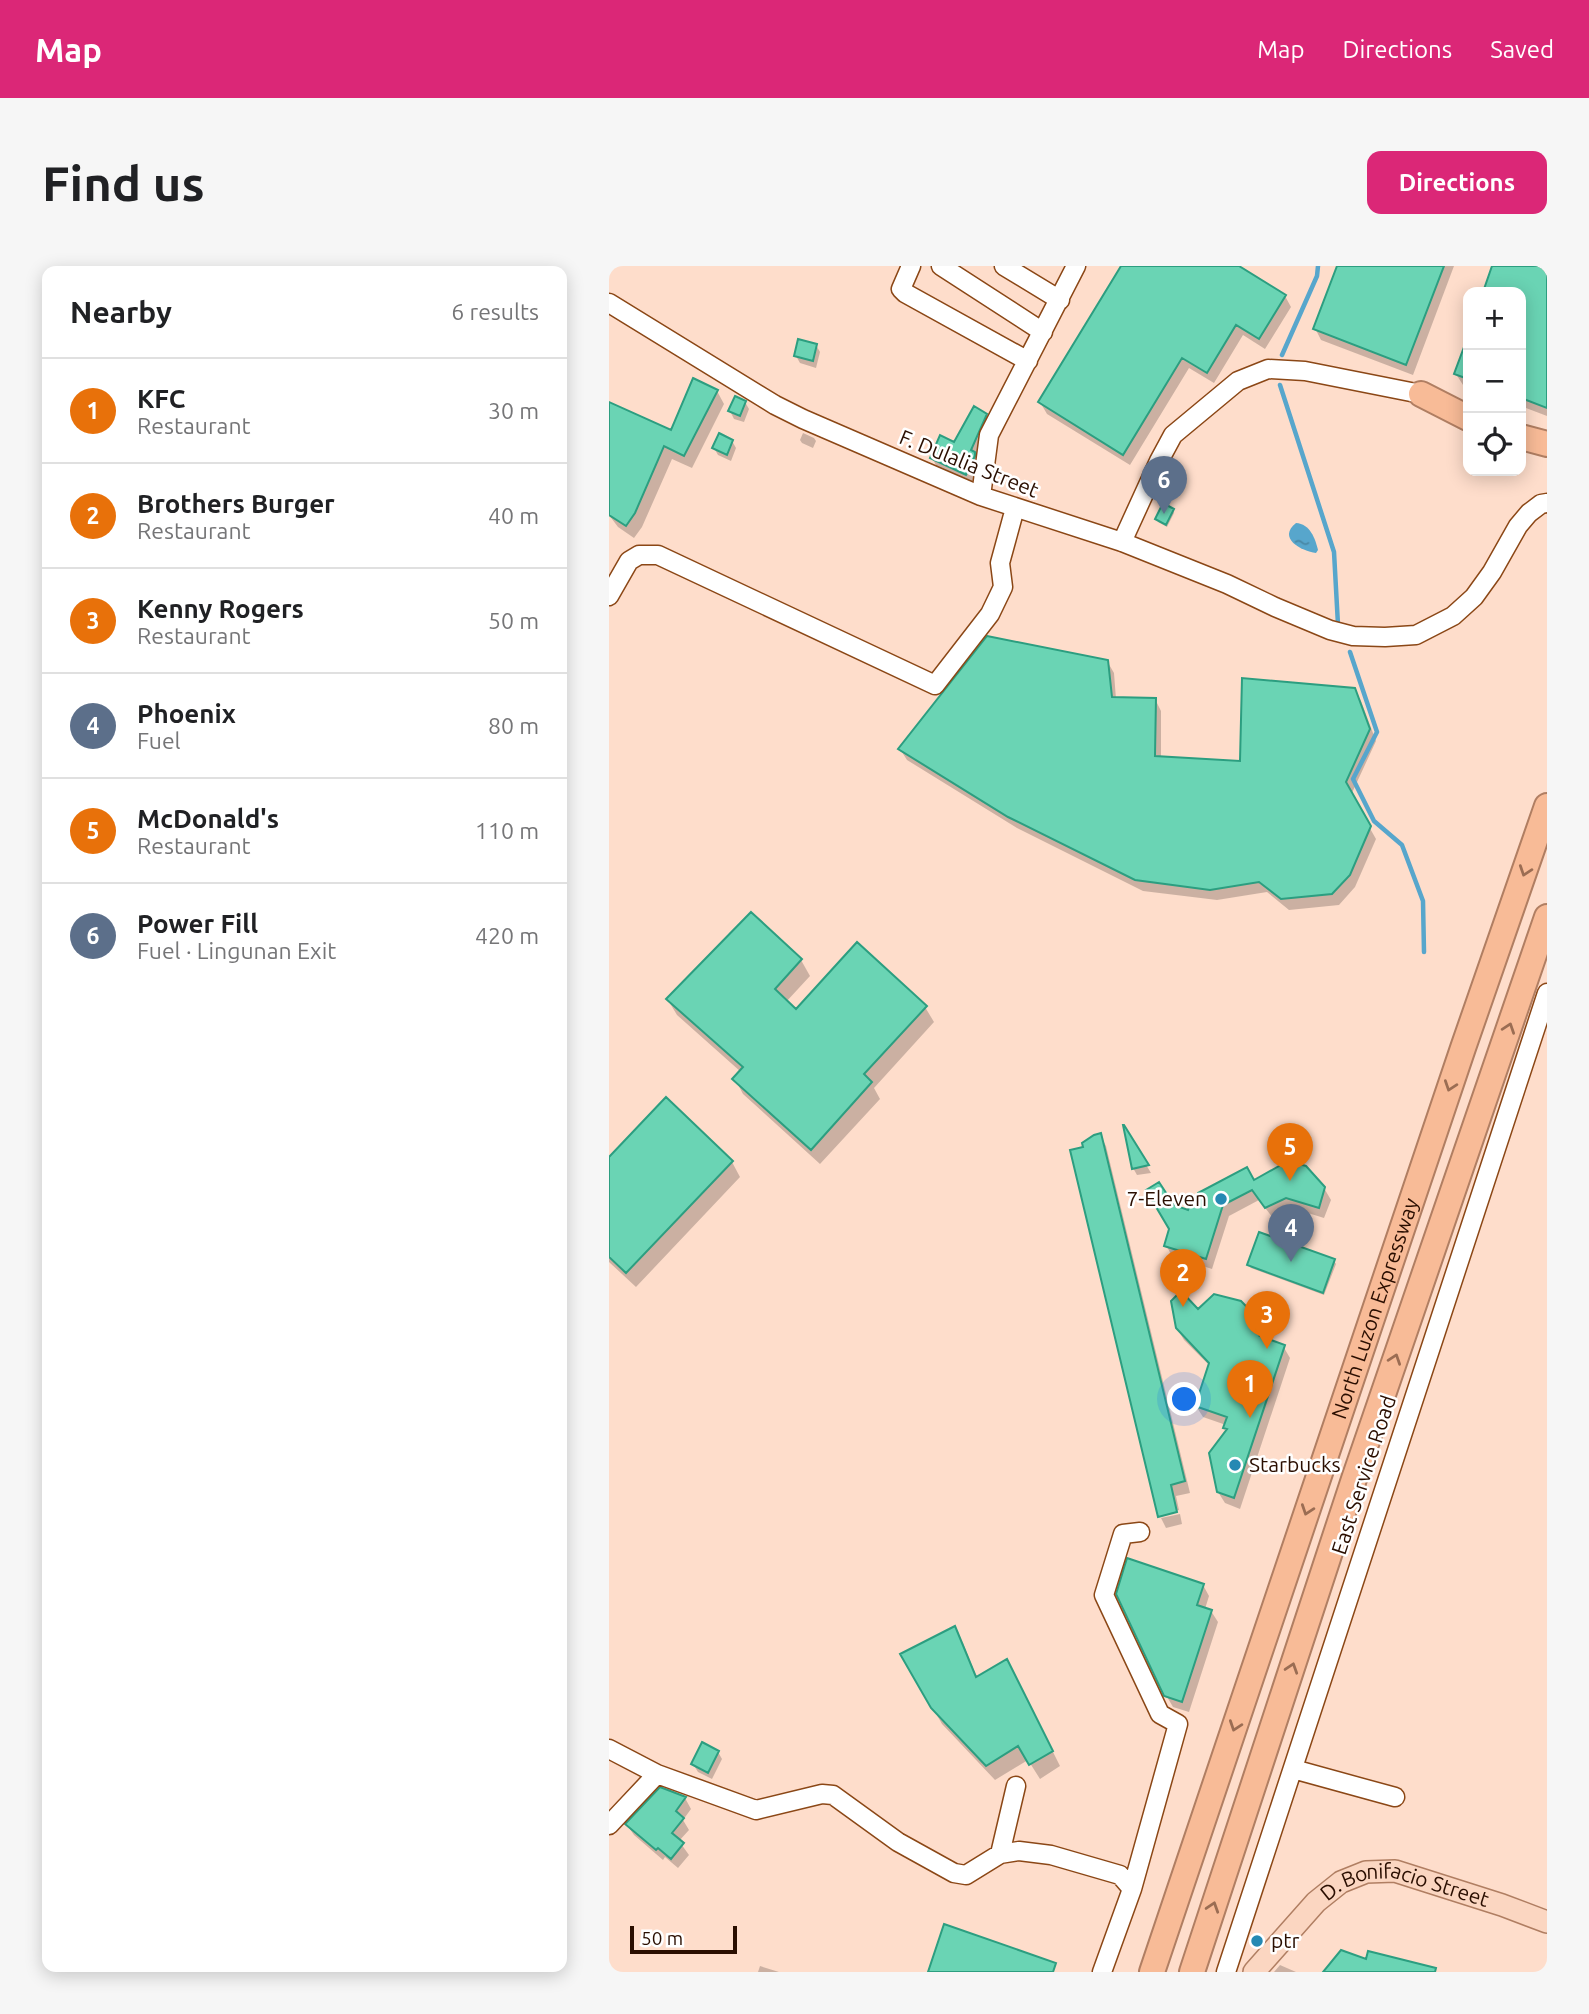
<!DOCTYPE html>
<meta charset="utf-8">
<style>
:root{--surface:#fff;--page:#f6f6f6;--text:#202124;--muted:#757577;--line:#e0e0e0;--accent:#db2777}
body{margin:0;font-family:Ubuntu,sans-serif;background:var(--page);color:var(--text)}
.controls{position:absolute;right:21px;top:21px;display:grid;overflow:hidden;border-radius:14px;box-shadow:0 4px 18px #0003}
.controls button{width:63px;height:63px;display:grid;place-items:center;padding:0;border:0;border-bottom:2px solid var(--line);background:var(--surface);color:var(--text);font:35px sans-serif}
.scale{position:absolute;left:21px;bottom:18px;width:107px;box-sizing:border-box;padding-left:7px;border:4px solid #2a0e00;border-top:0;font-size:19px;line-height:24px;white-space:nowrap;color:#2a0e00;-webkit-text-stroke:5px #fff;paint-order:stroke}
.you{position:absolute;left:576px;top:1134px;width:24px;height:24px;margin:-18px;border:5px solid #fff;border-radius:50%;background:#1a73e8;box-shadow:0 0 0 10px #1a73e833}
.badge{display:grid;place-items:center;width:46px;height:46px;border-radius:50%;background:var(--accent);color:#fff;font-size:23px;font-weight:700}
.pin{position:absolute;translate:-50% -58px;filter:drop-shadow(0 2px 4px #0008)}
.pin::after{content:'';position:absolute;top:37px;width:24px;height:21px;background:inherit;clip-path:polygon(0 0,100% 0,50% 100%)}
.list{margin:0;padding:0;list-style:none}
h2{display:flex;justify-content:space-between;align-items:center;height:91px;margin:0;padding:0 28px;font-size:30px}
h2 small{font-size:23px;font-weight:400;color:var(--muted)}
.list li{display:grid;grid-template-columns:46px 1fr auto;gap:21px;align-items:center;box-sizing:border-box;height:105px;padding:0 28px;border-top:2px solid var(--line)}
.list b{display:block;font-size:26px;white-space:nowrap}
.list p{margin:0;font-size:23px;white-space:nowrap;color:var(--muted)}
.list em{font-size:23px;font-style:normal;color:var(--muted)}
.icon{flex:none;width:38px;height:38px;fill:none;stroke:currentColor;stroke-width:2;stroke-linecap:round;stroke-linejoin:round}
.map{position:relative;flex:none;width:938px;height:1706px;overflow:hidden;border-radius:14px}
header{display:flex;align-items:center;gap:42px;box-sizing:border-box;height:98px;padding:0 35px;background:var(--accent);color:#fff}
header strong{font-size:33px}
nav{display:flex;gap:38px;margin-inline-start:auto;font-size:24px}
.intro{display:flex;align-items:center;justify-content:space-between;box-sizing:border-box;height:168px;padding:0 42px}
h1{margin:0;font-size:49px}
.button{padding:18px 32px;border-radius:14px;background:var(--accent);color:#fff;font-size:24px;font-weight:700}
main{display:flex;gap:42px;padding:0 42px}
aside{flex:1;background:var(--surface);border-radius:14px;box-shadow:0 4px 18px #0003}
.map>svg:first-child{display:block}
</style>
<header>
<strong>Map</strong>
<nav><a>Map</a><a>Directions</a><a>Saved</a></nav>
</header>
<div class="intro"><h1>Find us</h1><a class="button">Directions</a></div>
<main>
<aside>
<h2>Nearby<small>6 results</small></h2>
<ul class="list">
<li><span class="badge" style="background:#e8710a">1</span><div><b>KFC</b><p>Restaurant</p></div><em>30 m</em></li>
<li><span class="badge" style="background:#e8710a">2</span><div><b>Brothers Burger</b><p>Restaurant</p></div><em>40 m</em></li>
<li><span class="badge" style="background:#e8710a">3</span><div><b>Kenny Rogers</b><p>Restaurant</p></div><em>50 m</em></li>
<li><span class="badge" style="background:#5c6f8a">4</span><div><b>Phoenix</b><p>Fuel</p></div><em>80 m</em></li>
<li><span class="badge" style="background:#e8710a">5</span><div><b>McDonald's</b><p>Restaurant</p></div><em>110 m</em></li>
<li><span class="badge" style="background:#5c6f8a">6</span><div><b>Power Fill</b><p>Fuel · Lingunan Exit</p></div><em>420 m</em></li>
</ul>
</aside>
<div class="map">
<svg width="938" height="1706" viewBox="0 0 938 1706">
<defs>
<pattern id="water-ripples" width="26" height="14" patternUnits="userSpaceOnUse" patternTransform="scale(1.75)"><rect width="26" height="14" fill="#57a6cc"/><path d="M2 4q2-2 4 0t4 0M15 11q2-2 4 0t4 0" fill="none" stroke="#4886a3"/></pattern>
</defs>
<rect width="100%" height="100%" fill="#feddcb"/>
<!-- water -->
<path fill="url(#water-ripples)" d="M687 257C701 258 706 272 709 284L707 287C692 285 668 272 687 257Z"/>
<!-- shadow -->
<path fill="#0003" d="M514 0H627L676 30 682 41 656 83 634 69 605 117 580 102 521 199 438 148 431 136Z
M730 0H845L804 109 712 74 706 62Z
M885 0H938V150L912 140V26H876Z
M859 74V121L854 119 847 108Z
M207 79 211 86 207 102 191 97 187 90Z
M108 125 115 138 83 202 63 193 33 261 25 272 9 261 0 249V138L62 166Z
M136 136 140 143 135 156 125 153 121 145Z
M377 149 383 158 367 192 370 200 362 218 328 201 323 192 345 178Z
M194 167 205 172 207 175 204 182 193 177 191 174Z
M123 175 127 182 122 195 109 189 105 182Z
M564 244 565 247 558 261 549 256 548 253Z
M498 395 505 407 507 433H546L552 445V492L633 497 745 423 752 435 767 475 742 529 767 573 746 621 730 639 680 644 658 626 608 634 534 625 408 562 298 494 291 483Z
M192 694 201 710 177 736 187 746 316 741 325 756 265 822 271 833 211 898 134 828 126 813 132 806 68 749 59 734Z
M518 867 542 907 528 909 524 902Z
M491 869 497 880 581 1227 567 1230 570 1244 551 1249V1251L463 886 476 882Z
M0 894 123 896 131 911 27 1021 0 996Z
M645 916 715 922 722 934 715 952 683 942 664 952 650 934 620 950 603 1003 563 990 557 979 562 963 564 941 581 946Z
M725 995 727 998 715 1029 642 1002 640 999Z
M589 1046 658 1064 664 1075 674 1080 681 1092 631 1243 616 1237 609 1226 618 1165 616 1162 617 1159 594 1151 587 1140 601 1100 575 1074 568 1062Z
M571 1248 573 1258 557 1262 552 1252Z
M594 1319 600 1330 596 1343 602 1345 609 1356 580 1446 564 1441 557 1429Z
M345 1362 354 1377 368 1412 406 1410 451 1500 431 1513 419 1494 386 1514 333 1458 293 1388Z
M109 1486 113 1493 103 1513 89 1506 84 1498Z
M76 1532 82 1543 74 1554 80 1564 70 1575 80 1589 69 1602 56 1591 54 1594 25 1569 18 1559Z
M671 1699 687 1706H665Z
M151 1700 170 1706H149Z"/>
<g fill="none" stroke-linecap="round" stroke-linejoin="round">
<!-- stream -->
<path stroke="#57a6cc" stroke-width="4.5" d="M673 89 708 10 709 0
M671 119 725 286 729 359
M741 386 768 466 744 513 765 555 793 579 814 635 815 686"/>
</g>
<!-- building -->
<path fill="#6ad4b4" stroke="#2c9e80" stroke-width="2" d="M512 0H630L677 29 650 73 627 59 598 107 573 92 514 189 429 136Z
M728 0H835L797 99 704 63Z
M883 0H938V142L912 132V26H874Z
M189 73 208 78 204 95 185 90Z
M858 73 859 74V113L845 108Z
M84 112 109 124 75 190 55 180 26 247 17 260 0 249V136L62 164Z
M126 130 137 135 131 150 119 145Z
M365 140 378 148 362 184 366 186V190L357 209 321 192 331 169 345 176Z
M110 167 124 174 118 189 103 182Z
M554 237 565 243 557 259 546 253Z
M378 370 499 394 503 431 547 432 546 490 631 495 633 412 746 422 761 463 737 516 762 560 741 609 723 628 672 633 650 616 601 624 526 614 399 551 289 483Z
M142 646 193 693 166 723 187 743 248 676 318 740 255 808 263 816 202 884 123 813 134 801 57 733Z
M57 831 124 895 17 1007 0 991V891Z
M514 859H515L540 899 523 903Z
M492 867 576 1215 562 1219 568 1246 549 1251 461 884 474 881 473 877 485 869Z
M679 895 697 900 716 921 710 942 677 932 656 942 643 924 614 939 597 993 555 980 560 963 537 924 550 916 565 939 579 944 583 933 587 934 589 927 638 901 645 914Z
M650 966 726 993 714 1027 638 999Z
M572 1025 589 1043 605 1028 632 1035 659 1063 651 1070 676 1079 625 1232 608 1226 600 1187 618 1163 614 1162 618 1151 586 1140 600 1097 567 1062 562 1035Z
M518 1292 595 1318 588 1339 603 1344 573 1436 555 1430 507 1328Z
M346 1360 367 1411 398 1393 444 1485 420 1499 409 1480 377 1500 322 1442 291 1388Z
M93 1476 110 1485 99 1507 82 1498Z
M51 1521 77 1531 67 1545 75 1552 63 1567 75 1577 62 1593 49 1582 47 1584 16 1558Z
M335 1658 447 1697 444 1706H319Z
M732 1684 757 1693 759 1685 827 1702 826 1706H714Z"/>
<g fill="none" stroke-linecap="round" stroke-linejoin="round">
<!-- minor casing -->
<g stroke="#8b4716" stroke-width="21">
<path id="minor" d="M302 0 292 23 296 27 419 95
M332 0 434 66
M395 0 451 34
M0 37 166 139 194 153 372 230 513 276 618 318 666 341 721 364 744 370 776 371 807 369 844 350 865 331 883 306 909 260 920 247 932 238 938 237
M372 230 380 169 467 0
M513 276 550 195 564 169 629 115 659 103 696 105 812 128
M0 330 20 295 30 289H49L326 419 381 348 394 321 391 297 406 242
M0 1483 48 1508 147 1544 213 1528 224 1529 289 1576 345 1607 357 1609 391 1588 410 1585 442 1589 511 1609 523 1623 493 1706
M684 1503 786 1531
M0 1559 48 1508
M391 1588 407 1520
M523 1623 569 1458 551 1448 495 1329 514 1268 531 1266
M617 1706 938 727"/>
</g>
<!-- major casing -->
<g stroke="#b07e62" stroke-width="24">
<g id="major">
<path id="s1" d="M645 1706 707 1636 732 1616 757 1606 786 1605 893 1639 938 1656"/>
</g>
</g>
<!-- highway casing -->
<g stroke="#b07e62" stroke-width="28">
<g id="highway">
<path d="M812 128 859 152"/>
<path d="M912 171 938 178"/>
<path id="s2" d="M543 1706 854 782 938 540"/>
<path d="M583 1706 745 1213 938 651"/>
</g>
</g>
<!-- minor -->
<use href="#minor" stroke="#fff" stroke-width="18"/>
<!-- major -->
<use href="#major" stroke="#fbd6c1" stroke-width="21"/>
<!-- highway -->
<use href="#highway" stroke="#f8bb97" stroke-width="24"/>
</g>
<!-- one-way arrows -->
<defs><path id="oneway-chevron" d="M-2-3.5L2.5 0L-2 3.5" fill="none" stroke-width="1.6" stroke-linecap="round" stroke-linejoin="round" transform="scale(1.75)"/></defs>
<g stroke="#9b6d53">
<use href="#oneway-chevron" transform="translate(916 605) rotate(109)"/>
<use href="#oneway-chevron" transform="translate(900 762) rotate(-71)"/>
<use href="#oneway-chevron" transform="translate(841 820) rotate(109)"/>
<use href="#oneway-chevron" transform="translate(786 1093) rotate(-71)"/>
<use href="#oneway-chevron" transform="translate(698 1244) rotate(109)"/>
<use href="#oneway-chevron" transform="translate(683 1402) rotate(-72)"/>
<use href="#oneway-chevron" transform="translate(626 1460) rotate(109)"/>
<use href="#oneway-chevron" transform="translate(604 1641) rotate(-72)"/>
</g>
<!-- markers -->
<g fill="#2589b3" stroke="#fff" stroke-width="2.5">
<circle cx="612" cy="933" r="7"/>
<circle cx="626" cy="1199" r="7"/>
<circle cx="648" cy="1675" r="7"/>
</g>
<g text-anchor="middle" stroke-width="5" stroke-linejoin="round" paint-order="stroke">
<!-- street labels -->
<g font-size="21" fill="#2a0e00" stroke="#fff">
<text transform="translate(360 198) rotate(22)" y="7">F. Dulalia Street</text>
<text dy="7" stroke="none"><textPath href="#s2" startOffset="700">North Luzon Expressway</textPath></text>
<text transform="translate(755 1209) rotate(-72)" y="7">East Service Road</text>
<text dy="7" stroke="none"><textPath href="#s1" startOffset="191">D. Bonifacio Street</textPath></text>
</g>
<!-- poi labels -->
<g font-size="21" fill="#2a0e00" stroke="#fff" text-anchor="start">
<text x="598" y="940" text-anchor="end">7-Eleven</text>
<text x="640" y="1206">Starbucks</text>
<text x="662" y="1682">ptr</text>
</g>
</g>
</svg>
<div class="controls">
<button>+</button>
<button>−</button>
<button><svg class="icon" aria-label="locate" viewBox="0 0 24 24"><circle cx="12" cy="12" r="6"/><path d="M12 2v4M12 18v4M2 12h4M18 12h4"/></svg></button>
</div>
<div class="scale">50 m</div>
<div class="you"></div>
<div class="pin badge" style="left:641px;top:1152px;background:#e8710a">1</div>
<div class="pin badge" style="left:574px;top:1041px;background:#e8710a">2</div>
<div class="pin badge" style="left:658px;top:1083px;background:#e8710a">3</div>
<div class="pin badge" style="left:682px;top:996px;background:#5c6f8a">4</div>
<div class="pin badge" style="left:681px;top:915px;background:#e8710a">5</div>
<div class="pin badge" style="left:555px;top:248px;background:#5c6f8a">6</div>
</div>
</main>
